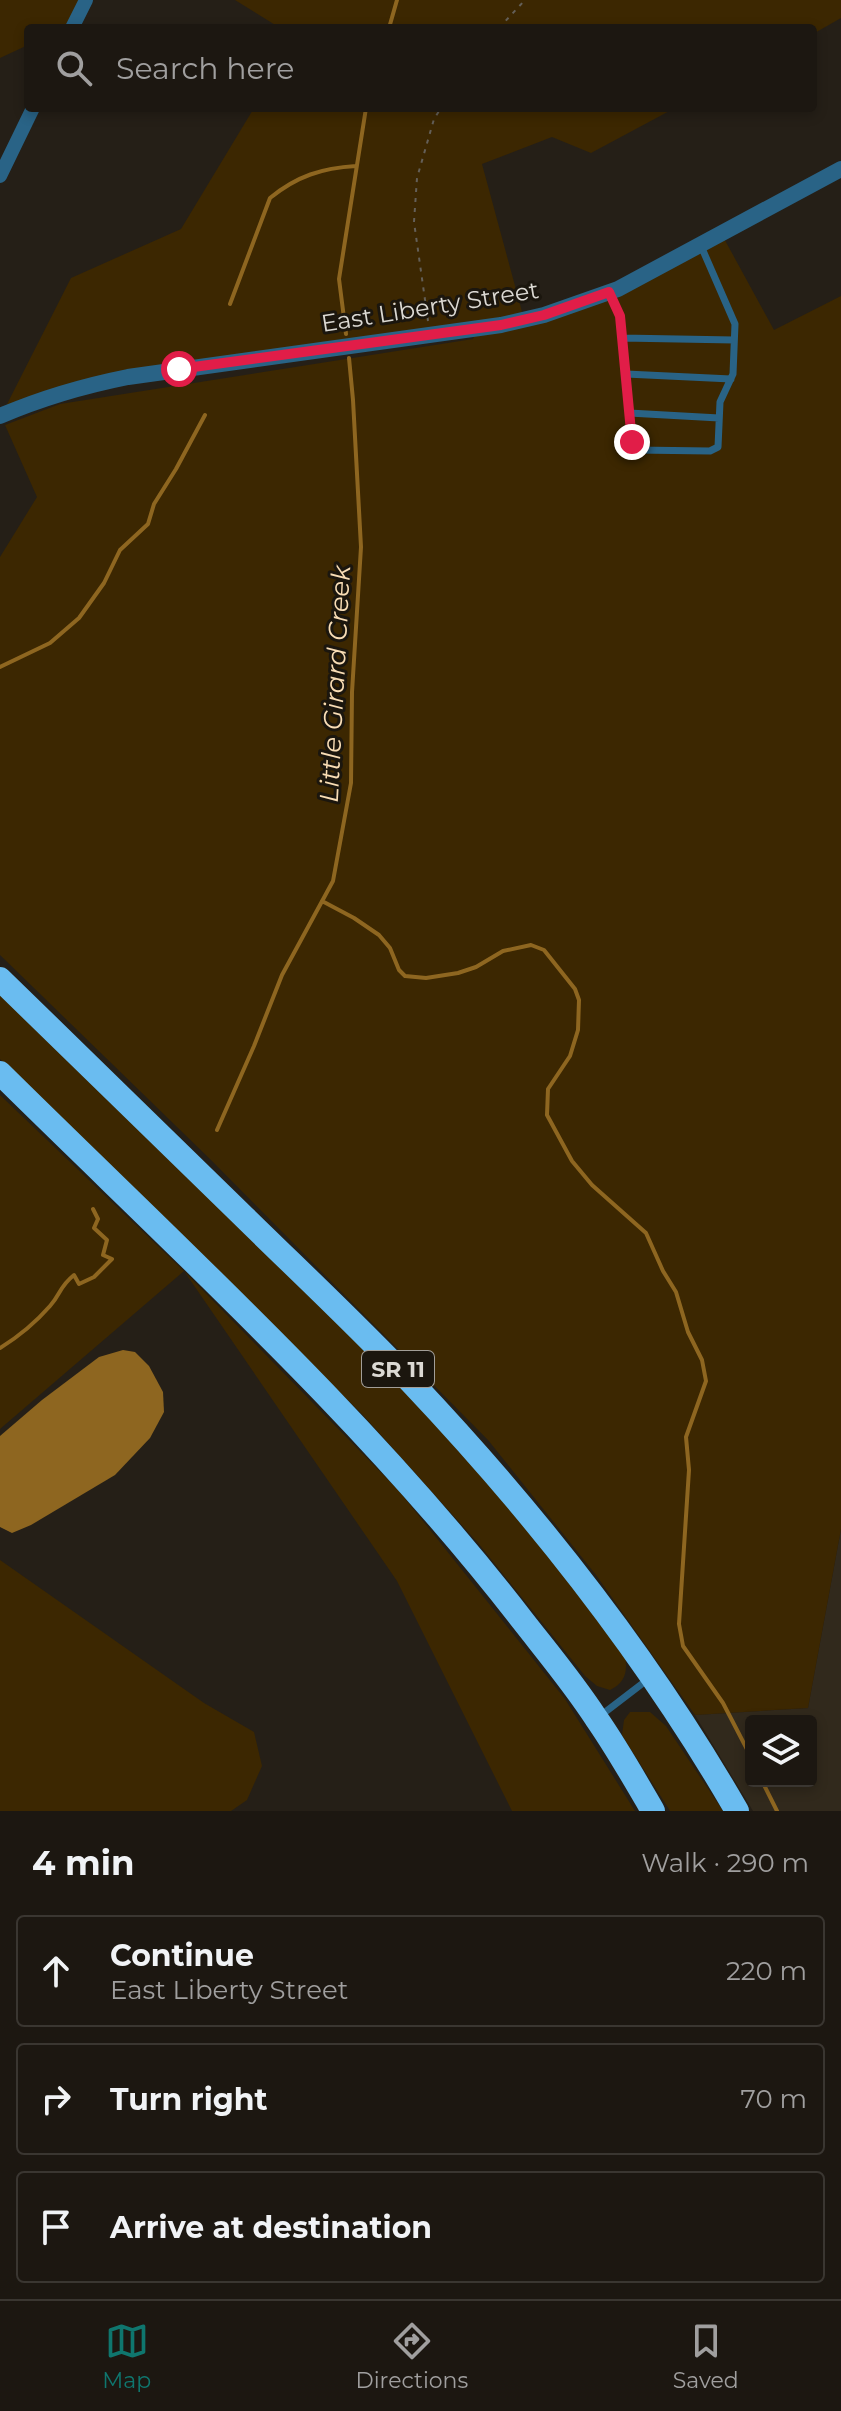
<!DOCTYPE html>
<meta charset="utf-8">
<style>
:root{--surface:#1c1711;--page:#25201a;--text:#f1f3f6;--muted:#a09f9f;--line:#3a3631;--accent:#0f766e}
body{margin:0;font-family:Montserrat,sans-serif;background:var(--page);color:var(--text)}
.controls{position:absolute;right:24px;bottom:24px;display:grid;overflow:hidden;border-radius:8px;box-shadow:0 4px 12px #0003}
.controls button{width:72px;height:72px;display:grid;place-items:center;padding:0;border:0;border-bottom:2px solid var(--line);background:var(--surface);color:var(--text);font:40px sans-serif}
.stop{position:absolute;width:24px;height:24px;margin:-18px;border:6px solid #e11d48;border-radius:50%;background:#fff}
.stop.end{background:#e11d48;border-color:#fff;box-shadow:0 2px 8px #0008}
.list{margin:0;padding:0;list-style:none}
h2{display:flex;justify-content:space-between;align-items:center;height:104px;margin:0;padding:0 32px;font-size:34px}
h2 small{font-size:26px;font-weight:400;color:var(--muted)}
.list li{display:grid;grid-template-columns:52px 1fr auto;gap:24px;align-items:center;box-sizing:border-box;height:112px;margin:0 16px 16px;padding:0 16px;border:2px solid var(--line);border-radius:8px}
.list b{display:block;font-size:30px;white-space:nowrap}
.list p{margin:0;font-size:26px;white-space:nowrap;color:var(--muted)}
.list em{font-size:26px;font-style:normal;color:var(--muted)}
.icon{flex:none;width:44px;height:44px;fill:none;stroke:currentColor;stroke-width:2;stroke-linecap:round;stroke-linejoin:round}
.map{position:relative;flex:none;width:841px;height:1811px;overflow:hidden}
.search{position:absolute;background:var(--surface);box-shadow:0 4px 12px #0003;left:24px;right:24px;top:24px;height:88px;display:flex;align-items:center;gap:20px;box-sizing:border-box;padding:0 28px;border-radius:8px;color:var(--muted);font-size:30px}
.sheet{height:488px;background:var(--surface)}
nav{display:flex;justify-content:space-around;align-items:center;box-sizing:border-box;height:112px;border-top:2px solid var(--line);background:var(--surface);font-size:22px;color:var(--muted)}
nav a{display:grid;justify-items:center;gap:4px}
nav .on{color:var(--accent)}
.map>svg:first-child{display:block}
</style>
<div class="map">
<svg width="841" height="1811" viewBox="0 0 841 1811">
<rect width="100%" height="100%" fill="#251f17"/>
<!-- built -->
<path fill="#31291c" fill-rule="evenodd" d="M841 1529V1811H753L695 1715 808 1708ZM751 1721H811V1781H751Z"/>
<!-- green -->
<path fill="#3c2701" d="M0 0H81L65 28H28V45L0 58Z
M235 0H841V18L813 34V28H280Z
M254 108H675L591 153 552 137 482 164 524 319 544 315 721 233 774 330 841 296V1529L808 1708 695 1715 596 1575 488 1440 212 1161 0 955V557L37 497 5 425 60 404 473 339 477 329 128 377 1 416 71 278 181 229Z
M0 990 364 1348 452 1440 535 1539 625 1655C628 1672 625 1683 610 1690L597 1686 585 1676 478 1543 363 1415 0 1059Z
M0 1095 184 1271 399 1491 565 1699 635 1811H512L397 1581 184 1271 0 1429Z
M0 1560 204 1703 254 1732 262 1766 247 1800 231 1811H0Z
M630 1712H650L666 1726 723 1811H670L622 1735 624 1720Z"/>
<!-- water -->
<path fill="#8e6620" d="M123 1350 135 1352 149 1366 163 1392 164 1412 150 1438 115 1475 31 1525 12 1533 0 1527V1436L42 1400 99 1357Z"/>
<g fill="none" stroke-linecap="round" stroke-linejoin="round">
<!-- stream -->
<path stroke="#8e6620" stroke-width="4" d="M389 28 397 0
M230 304 270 198C297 176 322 168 356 166
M346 334 339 279 366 108
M0 667 50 643 79 618 104 583 120 550 148 524 154 504 176 469 205 415
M322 901 354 918 379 935 390 948 399 970 405 976 426 978 458 973 476 967 503 951 531 945 544 950 575 989 579 1000 578 1030 570 1056 548 1089 547 1115 572 1161 592 1185 646 1233 663 1271 676 1292 688 1332 702 1360 706 1381 686 1437 689 1470 679 1624 683 1646 723 1703 751 1757
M217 1130 254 1046 282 975 333 881 351 783 352 692 361 547 353 400 349 358
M0 1348C18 1337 36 1322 50 1306 61 1294 59 1287 74 1275L79 1284 94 1277 112 1259 103 1255 107 1240 94 1228 98 1219 93 1209
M762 1781 777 1811"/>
<!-- path -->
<path stroke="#645f58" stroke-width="2" stroke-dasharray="4 6" stroke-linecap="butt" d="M499 28 525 0
M428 321 414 222 417 178 434 119 441 108"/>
<!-- service -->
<path stroke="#296386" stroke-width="7" d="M609 292 620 316 632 442 636 450 710 451 718 447 720 402 733 374 735 324 701 246
M622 338 734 340
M626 374 731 379
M629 413 719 418
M600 1716 647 1680"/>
<!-- minor -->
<path stroke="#296386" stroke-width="14" d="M72 28 86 0
M0 176 33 108"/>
<!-- tertiary -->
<path stroke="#296386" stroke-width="16" d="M0 416C42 398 83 386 128 377L501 325 544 315 618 289 841 169"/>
<!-- motorway -->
<path stroke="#6abcf0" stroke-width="24" d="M0 979C80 1057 159 1134 239 1212 296 1268 356 1324 411 1382 535 1513 647 1655 737 1811
M0 1073C180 1251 368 1420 523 1621 548 1653 574 1684 596 1718 617 1748 635 1780 653 1811"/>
</g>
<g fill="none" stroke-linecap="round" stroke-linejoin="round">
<!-- route -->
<path stroke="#e11d48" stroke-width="10" d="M179 369 501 325 544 315 609 292 620 316 632 442"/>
</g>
<g text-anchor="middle" stroke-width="6" stroke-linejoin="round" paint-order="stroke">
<!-- shield labels -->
<rect fill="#1b160e" stroke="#a29e98" stroke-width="2" x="362" y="1351" width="72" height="36" rx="6"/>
<g font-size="22" font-weight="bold" fill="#dcd9d3">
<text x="398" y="1377">SR 11</text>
</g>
<!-- street labels -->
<g font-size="24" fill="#dcd9d3" stroke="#1b160e">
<text transform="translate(430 307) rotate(-9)" y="8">East Liberty Street</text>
</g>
<!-- water labels -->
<g font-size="26" font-style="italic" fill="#f9ddb5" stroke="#1b160e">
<text transform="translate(335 684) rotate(-87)" y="9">Little Girard Creek</text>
</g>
</g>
</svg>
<div class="controls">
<button><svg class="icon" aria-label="layers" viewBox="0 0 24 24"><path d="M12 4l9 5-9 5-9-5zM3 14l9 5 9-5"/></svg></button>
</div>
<div class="stop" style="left:179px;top:369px"></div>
<div class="stop end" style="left:632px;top:442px"></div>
<div class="search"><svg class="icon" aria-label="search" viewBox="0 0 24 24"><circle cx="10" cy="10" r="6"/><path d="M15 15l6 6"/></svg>Search here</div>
</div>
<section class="sheet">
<h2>4 min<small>Walk · 290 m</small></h2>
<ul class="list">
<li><svg class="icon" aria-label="ahead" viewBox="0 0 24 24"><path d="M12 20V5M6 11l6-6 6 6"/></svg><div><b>Continue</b><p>East Liberty Street</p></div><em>220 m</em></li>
<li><svg class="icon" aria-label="right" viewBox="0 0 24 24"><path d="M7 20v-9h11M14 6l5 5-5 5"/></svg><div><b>Turn right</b></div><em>70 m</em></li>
<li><svg class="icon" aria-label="arrive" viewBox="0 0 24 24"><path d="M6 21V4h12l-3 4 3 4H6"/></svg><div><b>Arrive at destination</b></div></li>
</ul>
</section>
<nav>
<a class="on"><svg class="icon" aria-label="map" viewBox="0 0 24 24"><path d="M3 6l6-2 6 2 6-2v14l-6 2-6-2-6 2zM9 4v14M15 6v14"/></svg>Map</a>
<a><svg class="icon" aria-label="directions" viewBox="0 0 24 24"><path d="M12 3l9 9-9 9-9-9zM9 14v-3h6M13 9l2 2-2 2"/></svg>Directions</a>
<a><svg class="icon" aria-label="saved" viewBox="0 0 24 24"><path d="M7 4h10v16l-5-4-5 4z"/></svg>Saved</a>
</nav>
